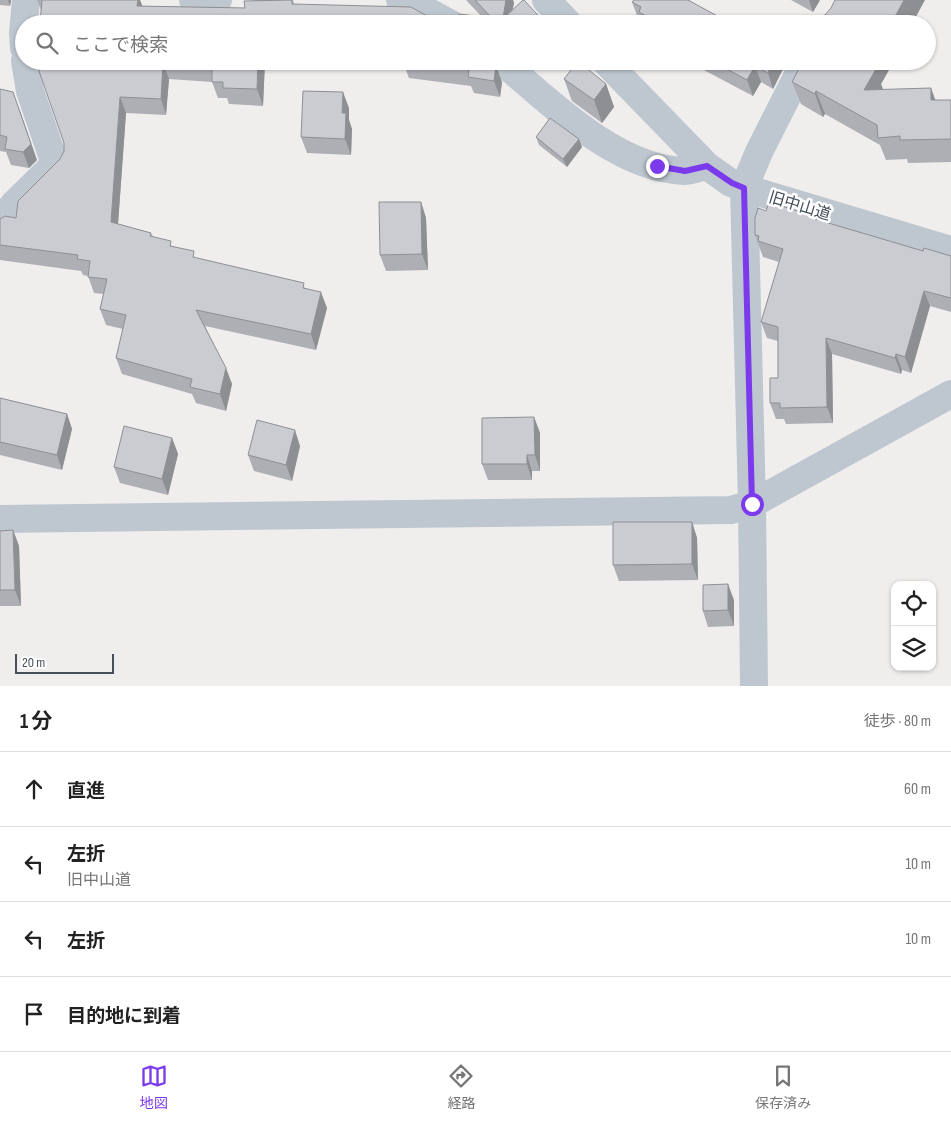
<!DOCTYPE html>
<html lang="ja">
<meta charset="utf-8">
<style>
:root{--surface:#fff;--page:#f6f6f6;--text:#222;--muted:#767676;--line:#e0e0e0;--accent:#7c3aed}
body{margin:0;font-family:"Sofia Sans Condensed","Noto Sans JP",sans-serif;background:var(--page);color:var(--text)}
.controls{position:absolute;right:15px;bottom:15px;display:grid;overflow:hidden;border-radius:10px;box-shadow:0 1px 4px #0004}
.controls button{width:45px;height:45px;display:grid;place-items:center;padding:0;border:0;border-bottom:1px solid var(--line);background:var(--surface);color:var(--text);font:25px sans-serif}
.scale{position:absolute;left:15px;bottom:12px;width:99px;box-sizing:border-box;padding-left:5px;border:2px solid #46505b;border-top:0;font-size:14px;line-height:18px;white-space:nowrap;color:#46505b;-webkit-text-stroke:4px #fff;paint-order:stroke}
.stop{position:absolute;width:15px;height:15px;margin:-11px;border:4px solid #7c3aed;border-radius:50%;background:#fff}
.stop.end{background:#7c3aed;border-color:#fff;box-shadow:0 1px 5px #0008}
.list{margin:0;padding:0;list-style:none}
h2{display:flex;justify-content:space-between;align-items:center;height:65px;margin:0;padding:0 20px;font-size:21px}
h2 small{font-size:16px;font-weight:400;color:var(--muted)}
.list li{display:grid;grid-template-columns:32px 1fr auto;gap:15px;align-items:center;box-sizing:border-box;height:75px;padding:0 20px;border-top:1px solid var(--line)}
.list b{display:block;font-size:19px;white-space:nowrap}
.list p{margin:0;font-size:16px;white-space:nowrap;color:var(--muted)}
.list em{font-size:16px;font-style:normal;color:var(--muted)}
.icon{flex:none;width:28px;height:28px;fill:none;stroke:currentColor;stroke-width:2;stroke-linecap:round;stroke-linejoin:round}
.map{position:relative;flex:none;width:951px;height:686px;overflow:hidden}
.search{position:absolute;background:var(--surface);box-shadow:0 1px 4px #0004;left:15px;right:15px;top:15px;height:55px;display:flex;align-items:center;gap:12px;box-sizing:border-box;padding:0 18px;border-radius:28px;color:var(--muted);font-size:19px}
.sheet{height:365px;background:var(--surface)}
nav{display:flex;justify-content:space-around;align-items:center;box-sizing:border-box;height:70px;border-top:1px solid var(--line);background:var(--surface);font-size:14px;color:var(--muted)}
nav a{display:grid;justify-items:center;gap:2px}
nav .on{color:var(--accent)}
.map>svg:first-child{display:block}
</style>
<div class="map">
<svg width="951" height="686" viewBox="0 0 951 686">
<rect width="100%" height="100%" fill="#f0eded"/>
<g fill="none" stroke-linecap="round" stroke-linejoin="round">
<!-- street -->
<path stroke="#bec7d0" stroke-width="28" d="M193 0H218
M400 0 414 4 451 24
M546 0 569 24
M24 48 23 33 26 0
M501 61C550 102 616 169 684 171 691 171 700 167 707 166
M605 61 707 166 731 183 744 188 951 250
M0 222 14 204 55 164 30 91 25 61
M0 519 731 510 752 504 951 394
M754 686 752 504 744 188 759 152 805 61"/>
</g>
<!-- wall -->
<path fill="#aeafb5" d="M0 0H11L10 6 0 5Z
M37 0H140L142 6 245 8 254 0H293L294 4 438 22 445 24 482 17 466 0H513L514 3 512 10 546 24H40L41 10Z
M634 0H690V2L732 24H643L642 20 638 18 632 2Z
M791 0H820L813 12Z
M38 61H265L263 106 229 104 227 98H218L212 82 169 79 166 115 126 113 118 224 151 233 153 237 197 258 306 288 327 308 316 350 205 326 232 384 226 411 196 403 192 394 122 374 116 358 123 329 106 325 100 309 104 294 94 293 88 276 83 275 81 271 0 260V219L16 218 60 159 64 151V143Z
M340 61H490L502 82 500 97 474 93 471 86 409 78 406 70 343 68Z
M696 61H784L785 65 773 89 761 82 753 96 698 67Z
M803 61H894L881 84 883 90 931 88 935 100H951V162L908 163 907 159 886 160 880 145 825 114 823 117 801 104 792 82Z
M564 79 606 84 614 107 602 123 572 101Z
M0 89 37 160 29 168 11 165 6 152 0 151Z
M349 108V120L352 129 351 155 307 153 301 137Z
M536 137 582 147 567 167 539 145Z
M421 202 426 218 428 270 386 271 380 255Z
M766 211 816 217 817 220 923 251 951 256V312L930 306 911 373 902 370 901 374 832 354 833 423 786 424 784 419H776L770 403 778 378V341L767 338 761 322 779 262 763 257 755 235Z
M0 398 67 414 72 429 62 470 0 455Z
M534 417 540 433V471H532V480H488L482 464Z
M172 438 178 454 168 495 120 483 114 467Z
M300 446 292 481 254 471 248 455Z
M692 522 697 538 698 580 619 581 613 565Z
M13 530 19 546 21 606H0V531Z
M734 600V626L708 627 703 611Z"/>
<!-- shaded-wall -->
<path fill="#8d8f93" d="M8 0H11L10 6Z
M138 0H140L144 10 137 6Z
M506 0H513L514 3 510 24 504 18 506 24H502Z
M809 0H820L813 12Z
M904 0H925L912 24H891Z
M258 61H265L263 106 257 89Z
M773 61H784L785 65 773 89 768 73Z
M873 61H894L881 84 884 92 864 90 871 66Z
M163 63 169 79 166 115 161 99Z
M496 66 502 82 500 97 494 81Z
M755 66 761 82 753 96 747 80Z
M606 84 614 107 602 123 594 100Z
M931 88 939 110 931 100Z
M816 91 825 114 823 117 815 94Z
M343 92 349 108V120L352 129 351 155 345 139 342 113Z
M120 97 126 113 117 238 111 222Z
M19 108 37 160 29 168 23 152Z
M579 139 582 147 567 167 563 159Z
M421 202 426 218 428 270 422 254Z
M924 291 930 306 911 373 905 357Z
M321 292 327 308 316 350 311 334Z
M826 338 832 354 833 423 827 407Z
M896 354 902 370 901 374 895 358Z
M226 368 232 384 226 411 220 394Z
M67 414 72 429 62 470 57 455Z
M534 417 540 433V471L535 455Z
M295 430 300 446 292 481 286 465Z
M172 438 178 454 168 495 162 479Z
M527 455 532 471V480L527 464Z
M692 522 697 538 698 580 692 564Z
M13 530 19 546 21 606 15 590Z
M728 584 734 600V626L728 610Z"/>
<!-- building -->
<path fill="#caccd2" stroke="#8d8f93" d="M42 0H138L137 6 245 8 244 1 292 0V4L411 7 438 22 445 24 454 21 459 14 492 18 475 0H506L502 24H40Z
M523 0H524L546 24H509L504 18Z
M634 0H688L732 24H660L639 12 641 7 632 2Z
M835 0H904L891 24H809L813 16 818 17 825 15 831 8Z
M38 61H258L257 89 223 88V82H212V66L163 63 161 99 120 97 111 222 151 233 150 236 171 241 170 246 194 251 193 257 304 283 303 288 321 292 311 334 196 310 226 368 220 394 190 387 192 379 116 358 126 315 100 309 107 279 88 277 90 261 77 259 78 255 0 245V219L5 216 16 218 18 201 60 159 64 151V143L39 71Z
M403 61H490L496 66 494 81 468 77 469 70 403 62Z
M578 61 606 84 594 100 564 79Z
M712 61H773L768 73 755 66 747 80Z
M803 61H873L871 66 876 69 864 90 931 88V100H951V139L900 140V136L878 138 877 125 816 91 815 94 792 82Z
M0 89 13 92 31 144 23 152 5 149 7 137 0 135Z
M303 91 343 92 342 113H346L345 139 301 137Z
M550 118 579 139 563 159 536 137Z
M379 202H421L422 254 380 255Z
M769 202 816 217 815 219 923 251 924 248 951 256V298L924 291 905 357 896 354 895 358 826 338 827 407 780 408V403H770V378H778V327L761 322 783 249 758 241 759 236 755 235V218L758 208 766 211Z
M0 398 67 414 57 455 0 442Z
M534 417 535 455H527V464H482V418Z
M257 420 295 430 286 465 248 455Z
M124 426 172 438 162 479 114 467Z
M613 522H692V564L613 565Z
M13 530 15 590H0V531Z
M728 584V610L703 611V585Z"/>
<g fill="none" stroke-linecap="round" stroke-linejoin="round">
<!-- route -->
<path stroke="#7c3aed" stroke-width="6" d="M657 166 685 171 707 166 732 183 744 188 752 504"/>
</g>
<g text-anchor="middle" stroke-width="5" stroke-linejoin="round" paint-order="stroke">
<!-- street labels -->
<g font-size="16" fill="#46505b" stroke="#fff">
<text transform="translate(800 205) rotate(17)" y="6">旧中山道</text>
</g>
</g>
</svg>
<div class="controls">
<button><svg class="icon" aria-label="locate" viewBox="0 0 24 24"><circle cx="12" cy="12" r="6"/><path d="M12 2v4M12 18v4M2 12h4M18 12h4"/></svg></button>
<button><svg class="icon" aria-label="layers" viewBox="0 0 24 24"><path d="M12 4l9 5-9 5-9-5zM3 14l9 5 9-5"/></svg></button>
</div>
<div class="scale">20 m</div>
<div class="stop" style="left:752px;top:504px"></div>
<div class="stop end" style="left:657px;top:166px"></div>
<div class="search"><svg class="icon" aria-label="search" viewBox="0 0 24 24"><circle cx="10" cy="10" r="6"/><path d="M15 15l6 6"/></svg>ここで検索</div>
</div>
<section class="sheet">
<h2>1 分<small>徒歩 · 80 m</small></h2>
<ul class="list">
<li><svg class="icon" aria-label="ahead" viewBox="0 0 24 24"><path d="M12 20V5M6 11l6-6 6 6"/></svg><div><b>直進</b></div><em>60 m</em></li>
<li><svg class="icon" aria-label="left" viewBox="0 0 24 24"><path d="M17 20v-9H6M10 6l-5 5 5 5"/></svg><div><b>左折</b><p>旧中山道</p></div><em>10 m</em></li>
<li><svg class="icon" aria-label="left" viewBox="0 0 24 24"><path d="M17 20v-9H6M10 6l-5 5 5 5"/></svg><div><b>左折</b></div><em>10 m</em></li>
<li><svg class="icon" aria-label="arrive" viewBox="0 0 24 24"><path d="M6 21V4h12l-3 4 3 4H6"/></svg><div><b>目的地に到着</b></div></li>
</ul>
</section>
<nav>
<a class="on"><svg class="icon" aria-label="map" viewBox="0 0 24 24"><path d="M3 6l6-2 6 2 6-2v14l-6 2-6-2-6 2zM9 4v14M15 6v14"/></svg>地図</a>
<a><svg class="icon" aria-label="directions" viewBox="0 0 24 24"><path d="M12 3l9 9-9 9-9-9zM9 14v-3h6M13 9l2 2-2 2"/></svg>経路</a>
<a><svg class="icon" aria-label="saved" viewBox="0 0 24 24"><path d="M7 4h10v16l-5-4-5 4z"/></svg>保存済み</a>
</nav>
